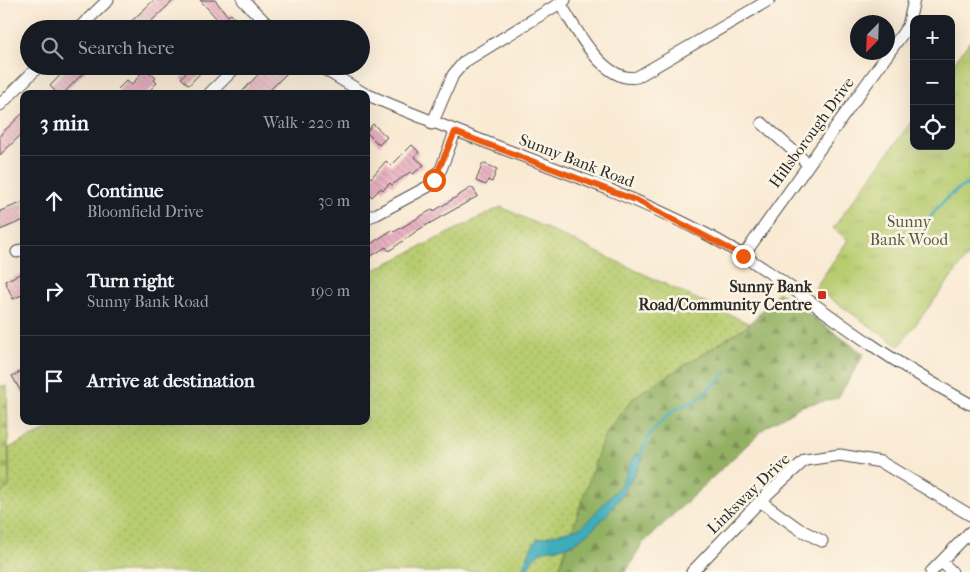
<!DOCTYPE html>
<meta charset="utf-8">
<style>
:root{--surface:#171b24;--page:#242831;--text:#f1f3f6;--muted:#9ea1a6;--line:#363941}
body{margin:0;font-family:"IM FELL French Canon",serif;background:var(--page);color:var(--text)}
.controls{position:absolute;right:15px;top:15px;display:grid;overflow:hidden;border-radius:10px;box-shadow:0 5px 20px #0002}
.controls button{width:45px;height:45px;display:grid;place-items:center;padding:0;border:0;border-bottom:1px solid var(--line);background:var(--surface);color:var(--text);font:25px sans-serif}
.compass{position:absolute;left:850px;top:15px;width:45px;height:45px;border-radius:50%;background:var(--surface);box-shadow:0 5px 20px #0002;rotate:203deg}
.stop{position:absolute;width:15px;height:15px;margin:-11px;border:4px solid #ea580c;border-radius:50%;background:#fff}
.stop.end{background:#ea580c;border-color:#fff;box-shadow:0 1px 5px #0008}
.list{margin:0;padding:0;list-style:none}
h2{display:flex;justify-content:space-between;align-items:center;height:65px;margin:0;padding:0 20px;font-size:21px}
h2 small{font-size:16px;font-weight:400;color:var(--muted)}
.list li{display:grid;grid-template-columns:32px 1fr auto;gap:15px;align-items:center;box-sizing:border-box;height:90px;padding:0 20px;border-top:1px solid var(--line)}
.list b{display:block;font-size:19px;white-space:nowrap}
.list p{margin:0;font-size:16px;white-space:nowrap;color:var(--muted)}
.list em{font-size:16px;font-style:normal;color:var(--muted)}
.icon{flex:none;width:28px;height:28px;fill:none;stroke:currentColor;stroke-width:2;stroke-linecap:round;stroke-linejoin:round}
.map{position:relative;flex:none;width:970px;height:572px;overflow:hidden}
.search{position:absolute;background:var(--surface);box-shadow:0 5px 20px #0002;left:20px;top:20px;width:350px;height:55px;display:flex;align-items:center;gap:12px;box-sizing:border-box;padding:0 18px;border-radius:28px;color:var(--muted);font-size:19px}
.panel{position:absolute;background:var(--surface);box-shadow:0 5px 20px #0002;left:20px;top:90px;width:350px;height:335px;border-radius:10px}
.map>svg:first-child{display:block}
</style>
<div class="map">
<svg width="970" height="572" viewBox="0 0 970 572">
<defs>
<pattern id="grass-dots" width="8" height="8" patternUnits="userSpaceOnUse" patternTransform="scale(1.25)"><rect width="8" height="8" fill="#b8cc70"/><path d="M2 2h.1M6 6h.1" fill="none" stroke="#9eaf61" stroke-width="1.8" stroke-linecap="round"/></pattern>
<pattern id="forest-firs" width="22" height="20" patternUnits="userSpaceOnUse" patternTransform="scale(1.25)"><rect width="22" height="20" fill="#92b062"/><path d="M5 1l3.5 6h-7zM16 11l3.5 6h-7z" fill="#778f51"/></pattern>
<pattern id="cemetery-stones" width="16" height="16" patternUnits="userSpaceOnUse" patternTransform="scale(1.25)"><rect width="16" height="16" fill="#b8cc70"/><path d="M2 7V4a2 2 0 0 1 4 0v3zM10 15v-3a2 2 0 0 1 4 0v3z" fill="#9eaf61"/></pattern>
<pattern id="park-tufts" width="24" height="20" patternUnits="userSpaceOnUse" patternTransform="scale(1.25)"><rect width="24" height="20" fill="#b8cc70"/><path d="M3 7l-1-3M5 7V3M7 7l1-3M15 17l-1-3M17 17v-4M19 17l1-3" fill="none" stroke="#9eaf61"/></pattern>
<pattern id="building-back-hatch" width="6" height="6" patternUnits="userSpaceOnUse" patternTransform="scale(1.25)"><rect width="6" height="6" fill="#e9b2c2"/><path d="M-1 5l2 2M0 0l6 6M5-1l2 2" fill="none" stroke="#c899a7"/></pattern>
</defs>
<rect width="100%" height="100%" fill="#fcf5e5"/>
<filter id="ink" filterUnits="userSpaceOnUse"><feTurbulence type="fractalNoise" baseFrequency=".02" numOctaves="2"/><feDisplacementMap in="SourceGraphic" scale="10" xChannelSelector="R" yChannelSelector="G"/><feConvolveMatrix kernelMatrix="1 2 1 2 8 2 1 2 1" color-interpolation-filters="sRGB"/></filter>
<filter id="wash" filterUnits="userSpaceOnUse"><feTurbulence type="fractalNoise" baseFrequency=".0096" numOctaves="4" result="noise"/><feDisplacementMap in="SourceGraphic" scale="20" xChannelSelector="R" yChannelSelector="G"/><feGaussianBlur stdDeviation="1.12" result="paint"/><feColorMatrix in="noise" values="0 0 0 0 0 0 0 0 0 0 0 0 0 0 0 0 0 1.4 0 .05"/><feComposite in="paint" operator="in"/></filter>
<g filter="url(#wash)">
<rect width="100%" height="100%" fill="#f9ead4"/>
<!-- grass -->
<path fill="url(#grass-dots)" stroke="#727c4e" d="M501 207 750 324 634 397 573 529 558 572H0V493L9 487V448L65 421H366V274Z"/>
<!-- forest -->
<path fill="url(#forest-firs)" stroke="#5e6e46" d="M778 292 864 354 838 398 801 406 766 427 642 544 626 572H558L604 436 634 397 750 324Z"/>
<!-- cemetery -->
<path fill="url(#cemetery-stones)" stroke="#727c4e" d="M0 386H7L9 487 0 493Z"/>
<!-- park -->
<path fill="url(#park-tufts)" stroke="#727c4e" d="M970 41V253L899 346 815 288 848 240 833 228 914 118V146H951V67Z"/>
<!-- water -->
<path fill="#3dacbb" stroke="#346c73" d="M635 454 643 458C627 488 609 519 580 539 555 558 541 537 526 572H521L531 548 537 539 582 527 620 486Z"/>
<g fill="none" stroke-linecap="round" stroke-linejoin="round">
<!-- stream -->
<path stroke="#3dacbb" stroke-width="3" d="M915 239C931 216 944 194 970 183
M639 459 650 434 673 410 698 399 726 373"/>
</g>
<g id="blocks">
<!-- building -->
<path fill="url(#building-back-hatch)" d="M154 0H174L143 29H123Z
M200 0H215L228 16 231 14 242 29H226Z
M69 66H90L63 94H58L50 86Z
M192 66H207L189 85 181 78Z
M266 66H282L288 72 266 94H240Z
M145 68 156 78 154 80 157 83 146 94H123L118 89 127 80 132 85Z
M24 112V132L0 155V135Z
M373 124 387 137 379 145 366 132Z
M412 145 419 152 415 157 424 165 413 174 410 172 392 185 390 183 383 190 381 188 372 197 366 190V174L371 178 386 161 391 166Z
M483 163 497 169 492 182 488 180 486 185 476 181Z
M472 187 478 196 418 230 389 251 386 247 366 259V247L392 230 394 232 433 209 434 211Z
M24 202V220L0 230V211Z
M24 272V294L13 299 5 281Z
M24 370V397L12 376Z"/>
</g>
</g>
<g filter="url(#ink)">
<use href="#blocks" fill-opacity="0" stroke="#4a4844" stroke-width="1"/>
<g fill="none" stroke-linecap="round" stroke-linejoin="round">
<!-- minor casing -->
<g stroke="#4a4844" stroke-width="13">
<path id="minor" d="M243 0 272 29
M560 3C575 28 604 84 637 77L769 0
M78 29 108 0
M319 66 365 94
M209 94 237 66
M366 94C478 144 597 177 706 234 765 265 817 308 872 345 904 367 937 386 970 404
M0 105 39 66
M762 123 808 164
M432 124 453 75 464 62 565 0
M366 218 377 214 429 186 441 169 455 132
M17 252 24 249
M743 256 908 26 914 0
M760 501 799 529 822 541
M942 562 952 572
M692 572 760 501 805 460 840 455 881 462 970 515
M931 572 970 532"/>
</g>
<!-- minor -->
<use href="#minor" stroke="#fff" stroke-width="11"/>
</g>
</g>
<g fill="none" stroke-linecap="round" stroke-linejoin="round" filter="url(#ink)">
<!-- route -->
<path stroke="#ea580c" stroke-width="6" d="M434 180 455 132 638 201 743 256"/>
</g>
<!-- markers -->
<rect fill="#c8321e" stroke="#fcf5e5" stroke-width="2" x="817" y="290" width="10" height="10" rx="2.5"/>
<g text-anchor="middle" stroke-width="5" stroke-linejoin="round" paint-order="stroke">
<!-- street labels -->
<g font-size="16" fill="#2b2b2b" stroke="#fcf5e5">
<text transform="translate(811 132) rotate(-54)" y="6">Hillsborough Drive</text>
<text transform="translate(577 160) rotate(21)" y="6">Sunny Bank Road</text>
<text transform="translate(748 493) rotate(-44)" y="6">Linksway Drive</text>
</g>
<!-- park labels -->
<g font-size="16" fill="#555b40" stroke="#fcf5e5">
<text x="909" y="227">Sunny<tspan x="909" dy="18">Bank Wood</tspan></text>
</g>
<!-- poi labels -->
<g font-size="16" font-weight="bold" fill="#2b2b2b" stroke="#fcf5e5" text-anchor="end">
<text x="812" y="292">Sunny Bank<tspan x="812" dy="18">Road/Community Centre</tspan></text>
</g>
</g>
</svg>
<div class="controls">
<button>+</button>
<button>−</button>
<button><svg class="icon" aria-label="locate" viewBox="0 0 24 24"><circle cx="12" cy="12" r="6"/><path d="M12 2v4M12 18v4M2 12h4M18 12h4"/></svg></button>
</div>
<svg class="compass" viewBox="-18 -18 36 36"><path d="M0-13l5 13h-10z" fill="#e53935"/><path d="M0 13l5-13h-10z" fill="#9ea1a6"/></svg>
<div class="stop" style="left:434px;top:180px"></div>
<div class="stop end" style="left:743px;top:256px"></div>
<div class="search"><svg class="icon" aria-label="search" viewBox="0 0 24 24"><circle cx="10" cy="10" r="6"/><path d="M15 15l6 6"/></svg>Search here</div>
<section class="panel">
<h2>3 min<small>Walk · 220 m</small></h2>
<ul class="list">
<li><svg class="icon" aria-label="ahead" viewBox="0 0 24 24"><path d="M12 20V5M6 11l6-6 6 6"/></svg><div><b>Continue</b><p>Bloomfield Drive</p></div><em>30 m</em></li>
<li><svg class="icon" aria-label="right" viewBox="0 0 24 24"><path d="M7 20v-9h11M14 6l5 5-5 5"/></svg><div><b>Turn right</b><p>Sunny Bank Road</p></div><em>190 m</em></li>
<li><svg class="icon" aria-label="arrive" viewBox="0 0 24 24"><path d="M6 21V4h12l-3 4 3 4H6"/></svg><div><b>Arrive at destination</b></div></li>
</ul>
</section>
</div>
